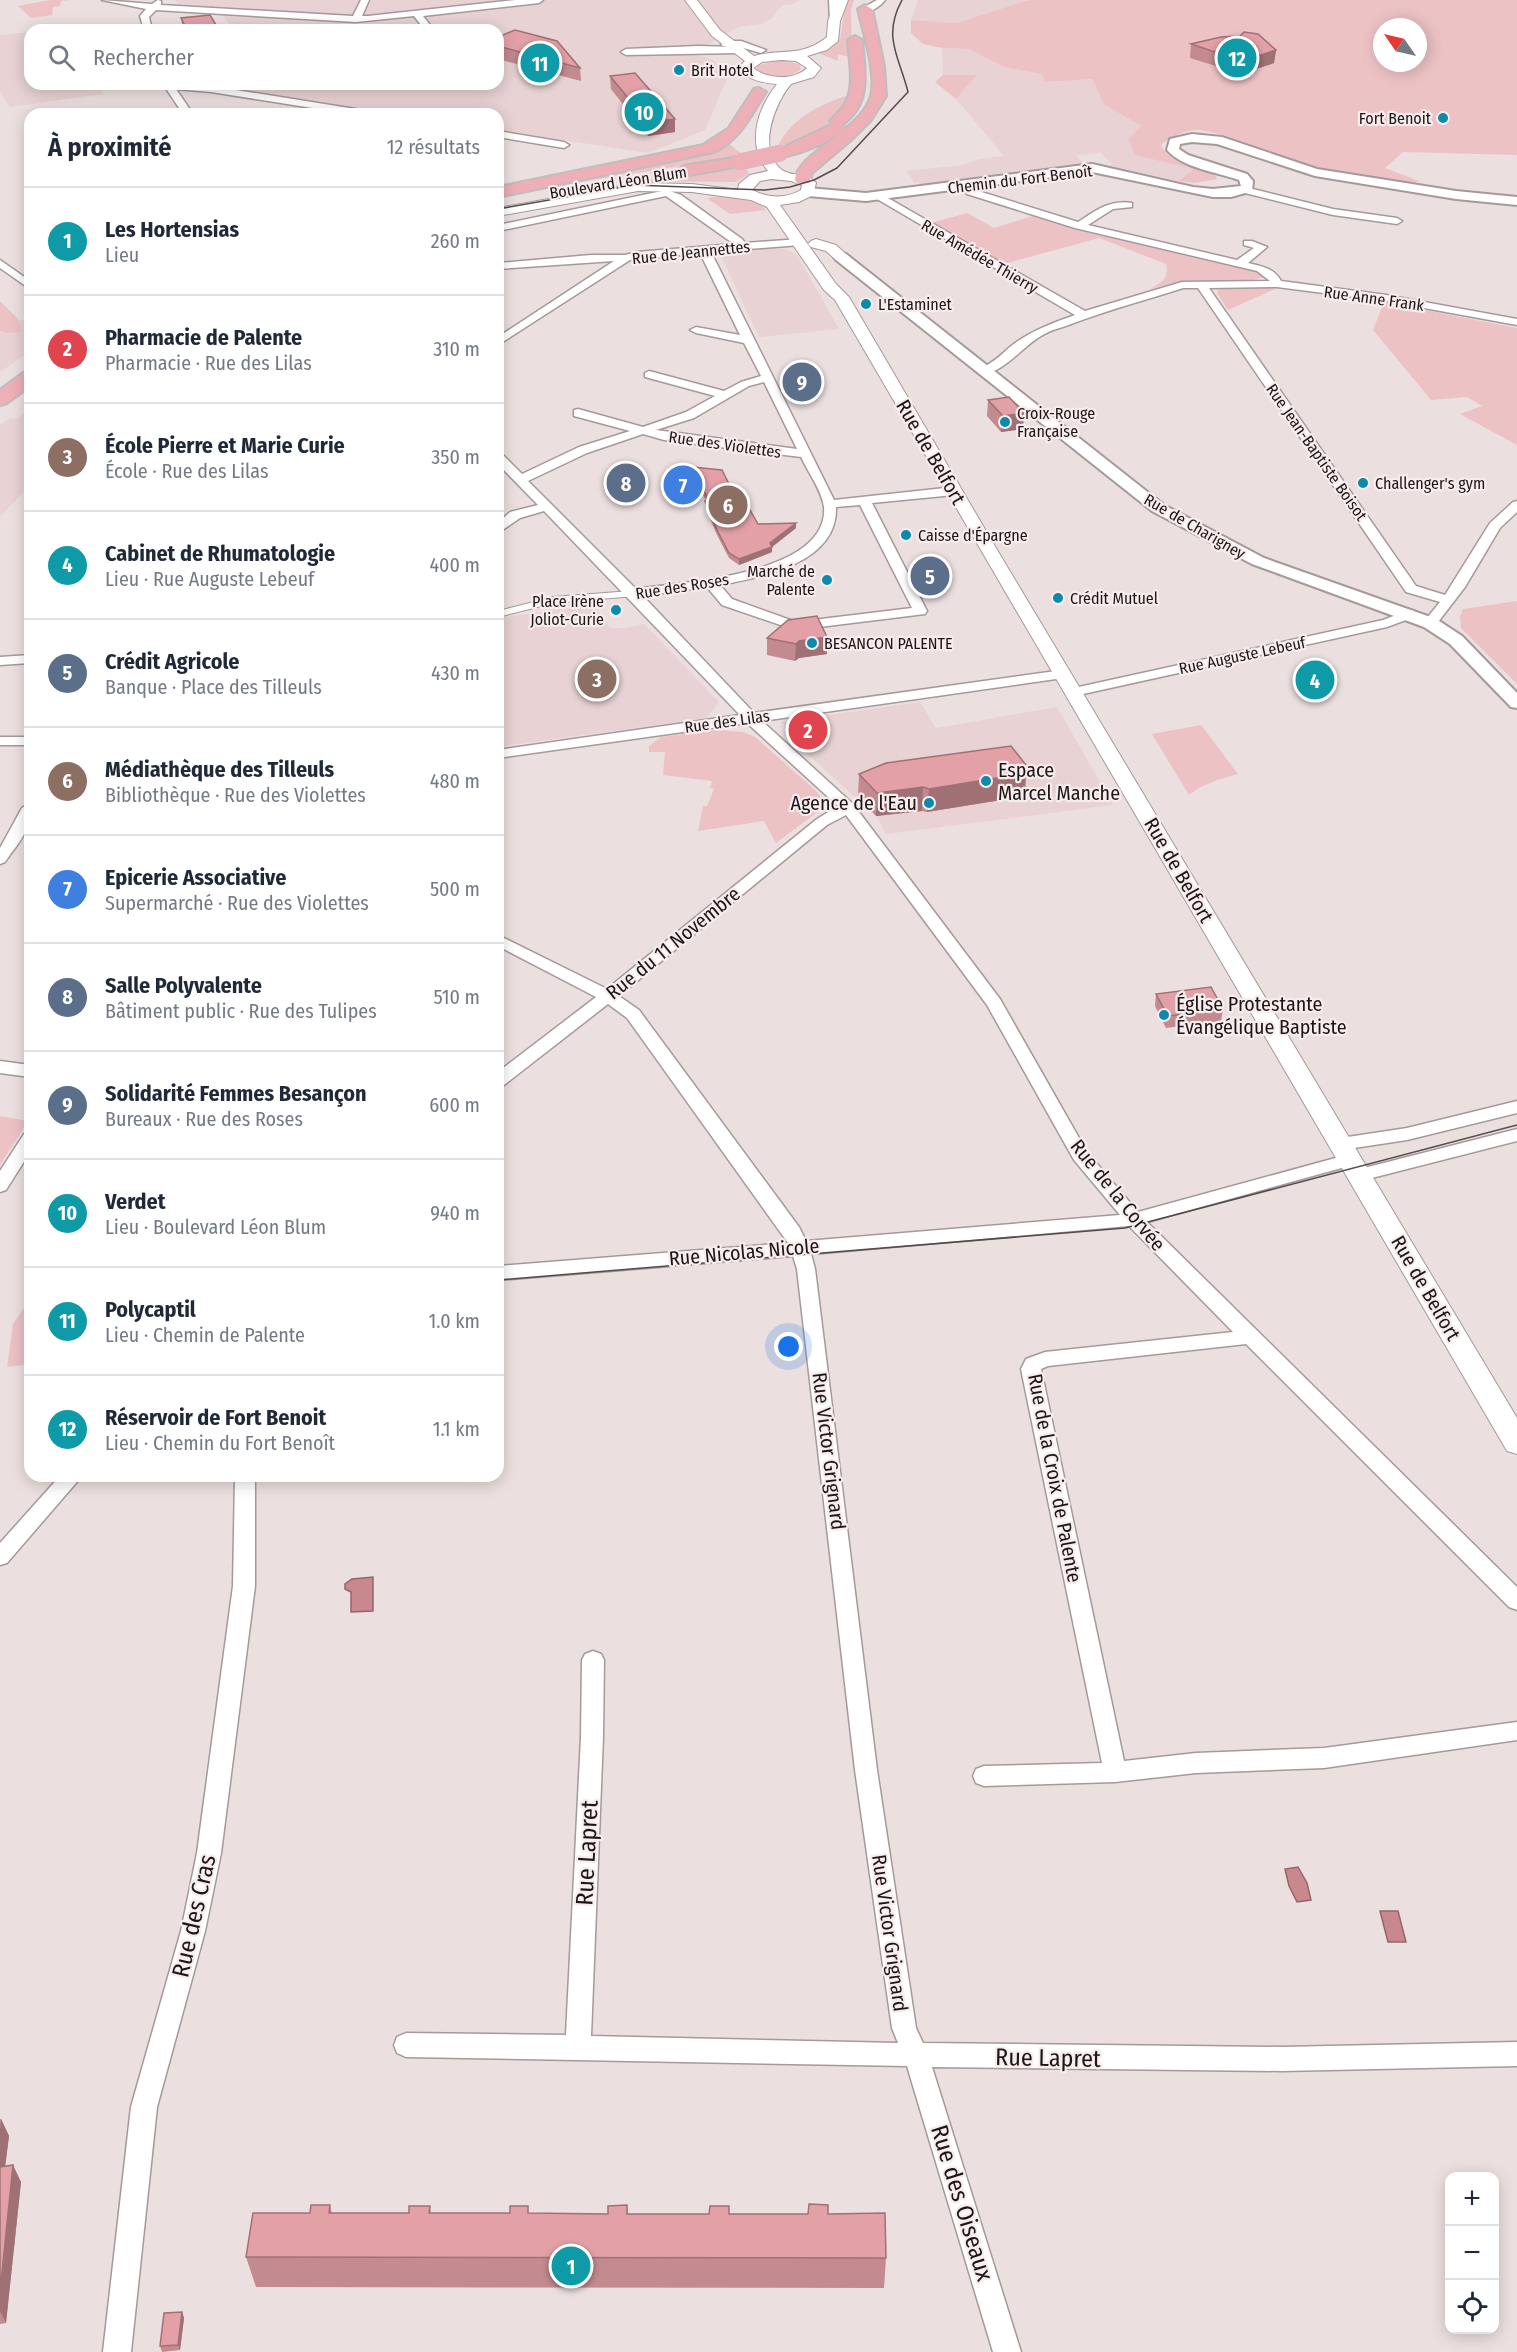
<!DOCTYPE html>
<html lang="fr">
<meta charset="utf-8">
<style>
:root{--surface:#fff;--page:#f2f2f3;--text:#1f2937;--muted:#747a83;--line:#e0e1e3;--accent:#0a8aac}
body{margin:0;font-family:"Fira Sans Condensed",sans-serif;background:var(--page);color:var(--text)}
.controls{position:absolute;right:18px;bottom:18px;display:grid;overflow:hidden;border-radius:12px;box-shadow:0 3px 15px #0003}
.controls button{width:54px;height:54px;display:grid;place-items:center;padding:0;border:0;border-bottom:2px solid var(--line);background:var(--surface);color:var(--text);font:30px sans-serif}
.compass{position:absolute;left:1373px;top:18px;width:54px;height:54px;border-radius:50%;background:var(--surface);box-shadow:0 3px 15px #0003;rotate:304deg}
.you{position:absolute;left:789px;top:1347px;width:21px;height:21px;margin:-15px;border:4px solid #fff;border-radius:50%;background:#1a73e8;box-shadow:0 0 0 9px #1a73e833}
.badge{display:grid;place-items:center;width:39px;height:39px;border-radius:50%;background:var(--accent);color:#fff;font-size:20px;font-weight:700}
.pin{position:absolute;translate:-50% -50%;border:3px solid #fff;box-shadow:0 2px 6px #0006}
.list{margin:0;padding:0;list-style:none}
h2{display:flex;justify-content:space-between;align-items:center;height:78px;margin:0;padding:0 24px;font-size:26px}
h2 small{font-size:20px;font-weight:400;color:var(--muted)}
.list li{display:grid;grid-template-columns:39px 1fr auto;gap:18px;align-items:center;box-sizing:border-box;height:108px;padding:0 24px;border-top:2px solid var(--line)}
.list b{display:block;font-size:22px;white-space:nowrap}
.list p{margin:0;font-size:20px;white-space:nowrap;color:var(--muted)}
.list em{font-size:20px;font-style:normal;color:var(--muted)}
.icon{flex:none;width:33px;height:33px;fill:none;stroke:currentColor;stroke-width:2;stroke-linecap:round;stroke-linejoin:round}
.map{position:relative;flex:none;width:1517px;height:2352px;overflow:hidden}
.search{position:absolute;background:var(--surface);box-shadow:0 3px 15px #0003;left:24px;top:24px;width:480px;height:66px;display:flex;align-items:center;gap:15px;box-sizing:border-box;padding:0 21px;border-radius:18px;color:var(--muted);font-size:22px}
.panel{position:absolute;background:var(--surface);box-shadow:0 3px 15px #0003;left:24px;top:108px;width:480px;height:1374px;border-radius:18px}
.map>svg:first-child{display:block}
</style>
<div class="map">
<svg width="1517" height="2352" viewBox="0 0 1517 2352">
<rect width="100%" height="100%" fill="#ecdfe0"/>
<!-- built -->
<path fill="#e8d2d3" d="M175 0H799L792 5 783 4 771 19 761 24 738 27 705 46 672 49 712 59 728 76 705 130 648 153 498 130V114H395L203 84H498V30H233L218 8 178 4Z
M918 0H1026L1024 3 957 23 911 20Z
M30 32V84H94L104 94 10 107 0 91V35Z
M942 48 969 49 1004 67 1042 74 1045 82 1092 79 1105 104 1141 126 1128 139 1195 169 1179 181 1111 166V163L1101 153 1076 155 1082 162 1081 165 923 187 918 182 915 183 906 171 963 165 979 159 1004 156 956 99 977 75H943Z
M771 248 786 249 797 255 839 329 759 337 721 256 728 252Z
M0 302 19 320 30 321V355L26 354 0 372Z
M30 409V485L0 517V425L10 418 17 419Z
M594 605 610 628H626L644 624 719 702 706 718 498 747V618Z
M920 702 936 728 1057 707 1113 805 886 834 876 816 804 751 790 727 779 722Z"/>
<!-- green -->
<path fill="#ecc2c5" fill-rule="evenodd" d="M50 0H72L61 1 60 6 53 7 52 15 31 18 18 6Z
M846 0H854L851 10 852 58 838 54V61L818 53 832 47 840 40Z
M1029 0H1517V155L1403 152 1385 168 1419 181 1408 184C1372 178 1334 175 1299 164 1267 153 1233 134 1199 130 1188 129 1169 137 1161 145 1168 162 1191 163 1207 168L1206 170 1216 176 1217 179 1194 183 1179 181 1194 169 1135 155 1128 139 1141 126 1104 104 1092 79 1045 82 1042 74 1004 67 969 49 942 48 923 44 911 33V20L957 23ZM1382 27H1418V63H1382Z
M781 60 799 64 801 69C789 79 768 78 756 69L758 65Z
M943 75H977L956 99 935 82Z
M854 93C833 127 817 136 778 146 792 116 824 103 854 93Z
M727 142 744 156 560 185 559 182Z
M736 165H744L749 174 736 182 638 181Z
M731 195 759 204 766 210 730 214 707 198Z
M967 213 994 228 1033 216 1084 232 1254 270 1265 277 1248 281 1179 282 1150 289C1161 283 1170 278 1166 264L1099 238 1004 264 931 223Z
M1227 287H1273L1275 289 1228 310 1217 293 1219 289Z
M0 301 18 319 21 332 6 333 0 330Z
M1384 302 1517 328V445L1460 414 1482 406 1467 397 1431 400 1373 330Z
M1517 601V684L1461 628 1460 617 1463 609Z
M1201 725 1238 774C1220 779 1204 783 1189 795L1152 734Z
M717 730 743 732 755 737 815 790 820 796V810L776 843 764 821 698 831 703 806H707L714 789 710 788 712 781 663 775 665 752H649V746L661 737Z
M0 1116 28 1121 0 1165Z
M30 1299V1364L7 1367 13 1324Z"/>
<!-- water -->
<path fill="#c8888e" stroke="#94666a" stroke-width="1.5" d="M373 1577V1611L351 1612V1592L345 1589V1584L352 1579Z
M1298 1867 1307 1883 1311 1900 1297 1902 1289 1886 1285 1869Z
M1380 1911H1398L1406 1942H1388Z"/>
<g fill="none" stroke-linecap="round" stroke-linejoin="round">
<!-- pedestrian casing -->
<g stroke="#a5999a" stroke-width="2">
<path id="pedestrian" d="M631 591 635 592V596L553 603 498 617V611L553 597Z"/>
</g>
<!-- minor casing -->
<g stroke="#a5999a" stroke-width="3">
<path id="minor" d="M102 0 152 4 158 0 161 1V5L353 16 361 0H369L362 16H368L515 0H543L539 3 423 16 434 30H425L414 16 356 22 156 10 149 17 152 30H144L140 16 146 9Z
M829 0H837V23L830 21Z
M877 0H885C880 7 868 15 861 9Z
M726 41H741L766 50 761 53 740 47 723 46 721 44Z
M698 46 738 47 743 50 738 53 626 55 621 52 626 49Z
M163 84 211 86 368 111 373 114H350L211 92 176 89 193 114H183Z
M498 131 564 142 569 145 564 148 498 137Z
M963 183 975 190 1078 222C1095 211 1110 199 1132 203V207L1113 209 1088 225 1237 260 1254 248 1244 245V241H1252L1267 247 1248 263C1261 266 1274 268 1281 281L1386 295 1517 319V325L1386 301 1277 287 1209 288 1416 586 1445 595 1490 523 1513 502 1517 501V512L1500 528 1465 587 1435 626H1425L1423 623 1440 602 1406 592 1198 288H1183C1146 300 1108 310 1071 324 1061 328 1050 330 1041 336 1023 346 999 378 979 373V369C997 362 1003 351 1018 341 1036 329 1055 322 1075 315L872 196 881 194 1085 311 1182 282 1270 281 1257 271 1075 228 967 194 958 186Z
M1245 187 1333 209 1397 218 1402 221 1397 224 1333 215 1241 192V188Z
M667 190 681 195 742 239 745 243 800 239 805 242 800 245 711 252 834 500 954 487 960 491 954 495 872 503 927 611 925 614 795 630 722 605 707 587 643 596 754 713 1063 670 1068 671 1070 674 1068 677 1063 678 762 721 853 804 1000 999 1087 1152 1138 1212 1350 1154 1356 1156 1359 1160 1356 1164 1147 1222 1517 1587V1610L1509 1607 1246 1344 1048 1366 1041 1369 1124 1761 1196 1753 1324 1748 1517 1722V1740L1324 1768 1196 1773 1115 1782 984 1786 976 1783 973 1776 976 1769 984 1766 1102 1763 1021 1369 1026 1359 1045 1352 1233 1332 1129 1226 811 1254 815 1269 877 1770 916 2028 923 2043 1282 2047 1517 2042V2066L1282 2071 932 2067 1021 2352H993L907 2066 406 2057 397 2053 394 2045 397 2037 406 2033 566 2035 581 1737 582 1660 585 1654 593 1651 601 1654 604 1660 603 1737 591 2036 898 2043 892 2028 855 1770 797 1269 793 1256 498 1280V1266L788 1243 627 1018 608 1004 504 1085 498 1087V1072L596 997 498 946V935L607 989 817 819 838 806 747 723 498 758V750L740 715 544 511 520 518 498 533V523L510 512 538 505 498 464V453L502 454 522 474 579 447 630 431 574 416V410L578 409 643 427 686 412 715 396 645 377V373L649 371 724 391 741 382 761 376 744 343 696 333 690 330 696 327 740 335 700 253 630 260 498 345V337L614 261 498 269V263L591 255H625L637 252 734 244 666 196 498 231V225ZM764 382 797 449 656 430 694 418 749 386ZM643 434 664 440 801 457C808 472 822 491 824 507 829 575 682 582 636 589L528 481 587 453ZM860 505 912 608 796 622 732 599 720 585C762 577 838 563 836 507ZM846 815 987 1005 1074 1160 1120 1215 806 1241 799 1227 639 1010 619 996 827 825Z
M0 260 30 281V289L0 268Z
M1409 610 1414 611 1416 614 1414 617 1387 627 1074 696 1067 692 1074 688 1383 620Z
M30 655V663L0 665V657Z
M0 737H30V745H0Z
M30 803C30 833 21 839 5 862L0 864V848L22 808Z
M0 1061 30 1065V1077L0 1073Z
M1517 1101V1113L1407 1140 1341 1150 1335 1148 1332 1144 1335 1140 1341 1138 1407 1128Z
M1517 1129V1141L1360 1181 1354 1179 1351 1175 1354 1171 1360 1169Z
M30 1132V1152L6 1190 0 1192V1171L24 1134Z
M60 1476H82L7 1563 0 1565V1543Z
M235 1476H255V1586L221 1853 205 1931 157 2107 131 2352H103L131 2107 181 1931 197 1853 233 1586Z"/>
</g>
<!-- tertiary casing -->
<g stroke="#a5999a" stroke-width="4">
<path id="tertiary" d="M1192 134 1222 137 1317 169 1456 191 1517 197V205L1456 199 1315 176 1217 144 1192 142 1180 144 1179 149 1188 155 1247 174 1253 181 1252 191 1231 197H1213L1092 172 866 201 808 196 802 192 808 188 866 193 1092 164 1193 187 1213 189 1241 186 1239 180C1216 172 1183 168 1167 150L1170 139Z
M841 253 846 254 1164 505 1264 558 1436 619 1462 636 1517 693V708L1511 707 1450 644 1424 627 1252 564 1152 511 836 260 834 257 836 254Z"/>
</g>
<!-- secondary casing -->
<g stroke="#a5999a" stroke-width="2">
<path id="secondary" d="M685 0H697L720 30 754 56C782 48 801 58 827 37L828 21 836 0H848L840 21 838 41 827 50 807 56 821 68 814 77 791 84C775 103 756 150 782 170 792 177 807 172 816 183L813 195 799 202 780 205 836 284 849 297 993 543 1517 1418V1454L1507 1451 835 300 824 290 767 207 751 200 692 192 638 191 498 216V208L638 183 692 184 738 190 739 184 750 175 768 171C746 145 757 109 777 84 763 83 746 80 739 67L745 61 712 36ZM781 60 796 61 807 68C794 81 767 79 753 68L762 62ZM771 179 791 181 802 185 801 190C786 199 768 198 752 190L760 181Z
M816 239 836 245 849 257 846 260H836L826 251 811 247 808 244 811 241Z"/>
</g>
<!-- primary casing -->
<g stroke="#bfbebe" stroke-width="4">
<path id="primary" d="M865 5 872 9 884 66 886 96 871 120 851 140 812 173 809 183H797L795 180C798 152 861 131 871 96 877 74 863 32 858 9Z
M855 36 862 40C865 72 872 104 842 125L845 128C835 140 790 160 775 156L773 153C776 150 825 128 833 124L830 121C835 115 842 110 846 102 855 84 849 60 848 40Z
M759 88 766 92C750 116 741 139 714 152L498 197V187L703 145 728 129 754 89Z
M739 157 747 162 745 165 684 176 676 171 684 166Z
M30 371V386L7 403 0 405V390L23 373Z"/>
</g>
<!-- pedestrian -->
<use href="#pedestrian" fill="#fff" fill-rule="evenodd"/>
<!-- minor -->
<use href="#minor" fill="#fff" fill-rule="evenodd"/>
<!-- tertiary -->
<use href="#tertiary" fill="#fff" fill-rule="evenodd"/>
<!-- secondary -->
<use href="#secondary" fill="#fff" fill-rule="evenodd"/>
<!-- primary -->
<use href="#primary" fill="#efafb7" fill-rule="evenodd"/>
<!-- tram -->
<path stroke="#534b4c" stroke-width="1.5" d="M498 209 634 185 765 190 790 187 814 180 837 168 908 92C899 56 882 37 902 0
M498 1280 1125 1228 1517 1125"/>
<!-- primary-bridge casing -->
<g stroke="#bfbebe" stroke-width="17" stroke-linecap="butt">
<path id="primary-bridge" d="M739 162 781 153"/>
</g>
<!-- primary-bridge -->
<use href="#primary-bridge" stroke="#efafb7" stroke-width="16"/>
</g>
<!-- wall -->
<path fill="#c38a90" d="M181 18 219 30H183Z
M498 37 580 68 581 81 498 59Z
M1191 44 1276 50 1274 63 1256 69 1222 68 1190 58Z
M610 76 675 132 648 136 611 89Z
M988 400 1023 429 1001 432 987 416Z
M692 467 758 524 796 528 772 547V552L739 565 729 558 717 535 705 506V501H706L692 472Z
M827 637V654L799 658 795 661 767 655V638Z
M1026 765 1025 796 927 812 922 811 876 816 858 797 859 774Z
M1156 994 1223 1009 1221 1021 1166 1028 1155 1006Z
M0 2119H1L9 2136 5 2166 21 2182 6 2323 0 2324Z
M330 2205 332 2213H409L430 2206 431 2213 608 2214 627 2205 628 2214H828L886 2258 884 2288 256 2287 246 2257 310 2213Z
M182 2312 184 2318 180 2350 162 2352 160 2346Z"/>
<!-- shaded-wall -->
<path fill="#9f7175" d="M1276 50 1274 63 1256 69 1258 56Z
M675 119V132L648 136V122Z
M1024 413 1023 429 1001 432 1003 416Z
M796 523V528L772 547V552L739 565V559L770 543Z
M827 637V654L799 658 795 661 796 644 799 641Z
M1026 765 1025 796 927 812 929 789Z
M923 787 922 811 876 816 877 793Z
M1 2119 9 2136 3 2184 0 2176V2130Z
M13 2165 21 2182 6 2323 0 2311V2292Z
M182 2312 184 2318 180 2350 178 2345Z"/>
<!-- building -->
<path fill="#e3a1a7" stroke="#9f7175" stroke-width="1.5" d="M210 15 219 30H187L181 18Z
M515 30 557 41 580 68 498 46V37Z
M1244 32 1258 34 1276 50 1258 56 1224 55 1191 44 1221 37 1240 36Z
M635 73 675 119 648 122 610 76Z
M1009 397 1024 413 1003 416 988 400Z
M692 467 722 470 733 492 739 491 758 524 796 523 770 543 772 547 739 559 729 553 717 530 705 501H709Z
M817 616 827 637 799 641 796 644 767 638 788 620Z
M1011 746 1026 765 1022 766 1027 773 929 789 923 787 877 793 859 774 886 763Z
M1211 987 1223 1009 1168 1016 1156 994Z
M13 2165 0 2292V2167Z
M809 2204 828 2205V2214L885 2213 886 2258 246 2257 253 2213H310L311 2205H330L329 2213H409V2206H430L429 2213H510V2206H528V2213L608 2214V2206L627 2205V2214H709L710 2206H729V2214H808Z
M182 2312 178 2345 160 2346 164 2313Z"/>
<!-- markers -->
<g fill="#0a8aac" stroke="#f9eced" stroke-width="2">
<circle cx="679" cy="70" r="6"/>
<circle cx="1443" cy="118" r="6"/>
<circle cx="866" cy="304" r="6"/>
<circle cx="1005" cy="422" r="6"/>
<circle cx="1363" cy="483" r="6"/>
<circle cx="906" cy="535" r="6"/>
<circle cx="827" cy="580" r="6"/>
<circle cx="1058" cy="598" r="6"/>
<circle cx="616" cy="610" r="6"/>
<circle cx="812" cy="643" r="6"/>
<circle cx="986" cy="781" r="6"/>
<circle cx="929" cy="803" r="6"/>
<circle cx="1164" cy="1015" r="6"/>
</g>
<g text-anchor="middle" stroke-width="4.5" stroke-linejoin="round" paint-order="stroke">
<!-- far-poi labels -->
<g font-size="16" fill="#1b1617" stroke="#f9eced" text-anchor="start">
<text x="691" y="76">Brit Hotel</text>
<text x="1431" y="124" text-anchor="end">Fort Benoit</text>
<text x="878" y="310">L'Estaminet</text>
<text x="1017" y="419">Croix-Rouge<tspan x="1017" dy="18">Française</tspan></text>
<text x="1375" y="489">Challenger's gym</text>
<text x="918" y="541">Caisse d'Épargne</text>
<text x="815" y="577" text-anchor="end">Marché de<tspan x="815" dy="18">Palente</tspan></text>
<text x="1070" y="604">Crédit Mutuel</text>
<text x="604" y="607" text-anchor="end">Place Irène<tspan x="604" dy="18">Joliot-Curie</tspan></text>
<text x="824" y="649">BESANCON PALENTE</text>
</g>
<!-- far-street labels -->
<g font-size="16" fill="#1b1617" stroke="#f9eced">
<text transform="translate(1020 179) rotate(-7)" y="6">Chemin du Fort Benoît</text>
<text transform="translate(618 182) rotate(-9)" y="6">Boulevard Léon Blum</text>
<text transform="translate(691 252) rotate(-6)" y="6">Rue de Jeannettes</text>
<text transform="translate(980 256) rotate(30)" y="6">Rue Amédée Thierry</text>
<text transform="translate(1374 298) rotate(8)" y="6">Rue Anne Frank</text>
<text transform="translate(725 444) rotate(8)" y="6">Rue des Violettes</text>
<text transform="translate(1317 452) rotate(55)" y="6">Rue Jean-Baptiste Boisot</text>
<text transform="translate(1195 526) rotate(30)" y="6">Rue de Charigney</text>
<text transform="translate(682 586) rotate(-9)" y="6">Rue des Roses</text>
<text transform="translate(1242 655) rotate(-12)" y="6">Rue Auguste Lebeuf</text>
<text transform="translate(727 721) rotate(-8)" y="6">Rue des Lilas</text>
</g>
<!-- street labels -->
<g font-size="20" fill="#1b1617" stroke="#f9eced">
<text transform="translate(931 452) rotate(60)" y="7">Rue de Belfort</text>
<text transform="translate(1179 870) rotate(60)" y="7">Rue de Belfort</text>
<text transform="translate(673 943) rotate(-39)" y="7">Rue du 11 Novembre</text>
<text transform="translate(1118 1195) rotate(51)" y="7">Rue de la Corvée</text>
<text transform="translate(744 1252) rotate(-5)" y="7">Rue Nicolas Nicole</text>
<text transform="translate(1426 1288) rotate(60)" y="7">Rue de Belfort</text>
<text transform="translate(829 1451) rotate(83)" y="7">Rue Victor Grignard</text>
<text transform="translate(1055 1478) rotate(79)" y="7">Rue de la Croix de Palente</text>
<text transform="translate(890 1933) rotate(82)" y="7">Rue Victor Grignard</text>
</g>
<!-- poi labels -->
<g font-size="20" fill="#1b1617" stroke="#f9eced" text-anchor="start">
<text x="998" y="777">Espace<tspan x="998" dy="23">Marcel Manche</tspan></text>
<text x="917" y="810" text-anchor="end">Agence de l'Eau</text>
<text x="1176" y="1011">Église Protestante<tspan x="1176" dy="23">Évangélique Baptiste</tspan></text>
</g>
<!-- near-street labels -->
<g font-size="24" fill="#1b1617" stroke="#f9eced">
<text transform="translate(587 1853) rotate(-87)" y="8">Rue Lapret</text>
<text transform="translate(194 1916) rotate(-77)" y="8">Rue des Cras</text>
<text transform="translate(1048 2058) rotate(1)" y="8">Rue Lapret</text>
<text transform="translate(962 2203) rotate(73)" y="8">Rue des Oiseaux</text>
</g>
</g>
</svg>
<div class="controls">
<button>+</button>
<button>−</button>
<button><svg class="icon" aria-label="locate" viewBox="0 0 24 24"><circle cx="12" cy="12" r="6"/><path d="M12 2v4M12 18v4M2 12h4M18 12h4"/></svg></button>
</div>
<svg class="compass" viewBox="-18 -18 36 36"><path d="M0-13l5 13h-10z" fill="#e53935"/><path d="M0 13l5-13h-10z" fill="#747a83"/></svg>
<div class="you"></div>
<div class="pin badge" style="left:571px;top:2266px;background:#0f9aa8">1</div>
<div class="pin badge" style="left:808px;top:730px;background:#e0444e">2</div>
<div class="pin badge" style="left:597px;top:679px;background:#8d6e63">3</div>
<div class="pin badge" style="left:1315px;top:680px;background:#0f9aa8">4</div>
<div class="pin badge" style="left:930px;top:576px;background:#5c6f8a">5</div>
<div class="pin badge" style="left:728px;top:505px;background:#8d6e63">6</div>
<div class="pin badge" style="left:683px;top:485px;background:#3f7fe0">7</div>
<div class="pin badge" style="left:626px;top:483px;background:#5c6f8a">8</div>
<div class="pin badge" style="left:802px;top:382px;background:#5c6f8a">9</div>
<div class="pin badge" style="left:644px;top:112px;background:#0f9aa8">10</div>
<div class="pin badge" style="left:540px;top:63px;background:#0f9aa8">11</div>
<div class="pin badge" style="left:1237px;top:58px;background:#0f9aa8">12</div>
<div class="search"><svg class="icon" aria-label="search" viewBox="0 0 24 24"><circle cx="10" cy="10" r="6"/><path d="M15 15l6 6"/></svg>Rechercher</div>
<section class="panel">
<h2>À proximité<small>12 résultats</small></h2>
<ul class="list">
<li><span class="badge" style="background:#0f9aa8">1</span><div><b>Les Hortensias</b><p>Lieu</p></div><em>260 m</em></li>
<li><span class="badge" style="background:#e0444e">2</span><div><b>Pharmacie de Palente</b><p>Pharmacie · Rue des Lilas</p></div><em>310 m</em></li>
<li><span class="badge" style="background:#8d6e63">3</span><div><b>École Pierre et Marie Curie</b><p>École · Rue des Lilas</p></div><em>350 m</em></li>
<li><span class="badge" style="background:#0f9aa8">4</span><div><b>Cabinet de Rhumatologie</b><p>Lieu · Rue Auguste Lebeuf</p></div><em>400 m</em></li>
<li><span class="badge" style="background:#5c6f8a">5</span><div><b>Crédit Agricole</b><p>Banque · Place des Tilleuls</p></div><em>430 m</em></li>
<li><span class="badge" style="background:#8d6e63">6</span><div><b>Médiathèque des Tilleuls</b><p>Bibliothèque · Rue des Violettes</p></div><em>480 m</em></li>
<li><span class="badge" style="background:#3f7fe0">7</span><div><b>Epicerie Associative</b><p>Supermarché · Rue des Violettes</p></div><em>500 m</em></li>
<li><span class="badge" style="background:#5c6f8a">8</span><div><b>Salle Polyvalente</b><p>Bâtiment public · Rue des Tulipes</p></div><em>510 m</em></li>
<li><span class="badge" style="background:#5c6f8a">9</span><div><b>Solidarité Femmes Besançon</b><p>Bureaux · Rue des Roses</p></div><em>600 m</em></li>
<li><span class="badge" style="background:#0f9aa8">10</span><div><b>Verdet</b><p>Lieu · Boulevard Léon Blum</p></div><em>940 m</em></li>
<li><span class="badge" style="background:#0f9aa8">11</span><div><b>Polycaptil</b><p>Lieu · Chemin de Palente</p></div><em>1.0 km</em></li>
<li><span class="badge" style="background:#0f9aa8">12</span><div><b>Réservoir de Fort Benoit</b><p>Lieu · Chemin du Fort Benoît</p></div><em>1.1 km</em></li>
</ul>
</section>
</div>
